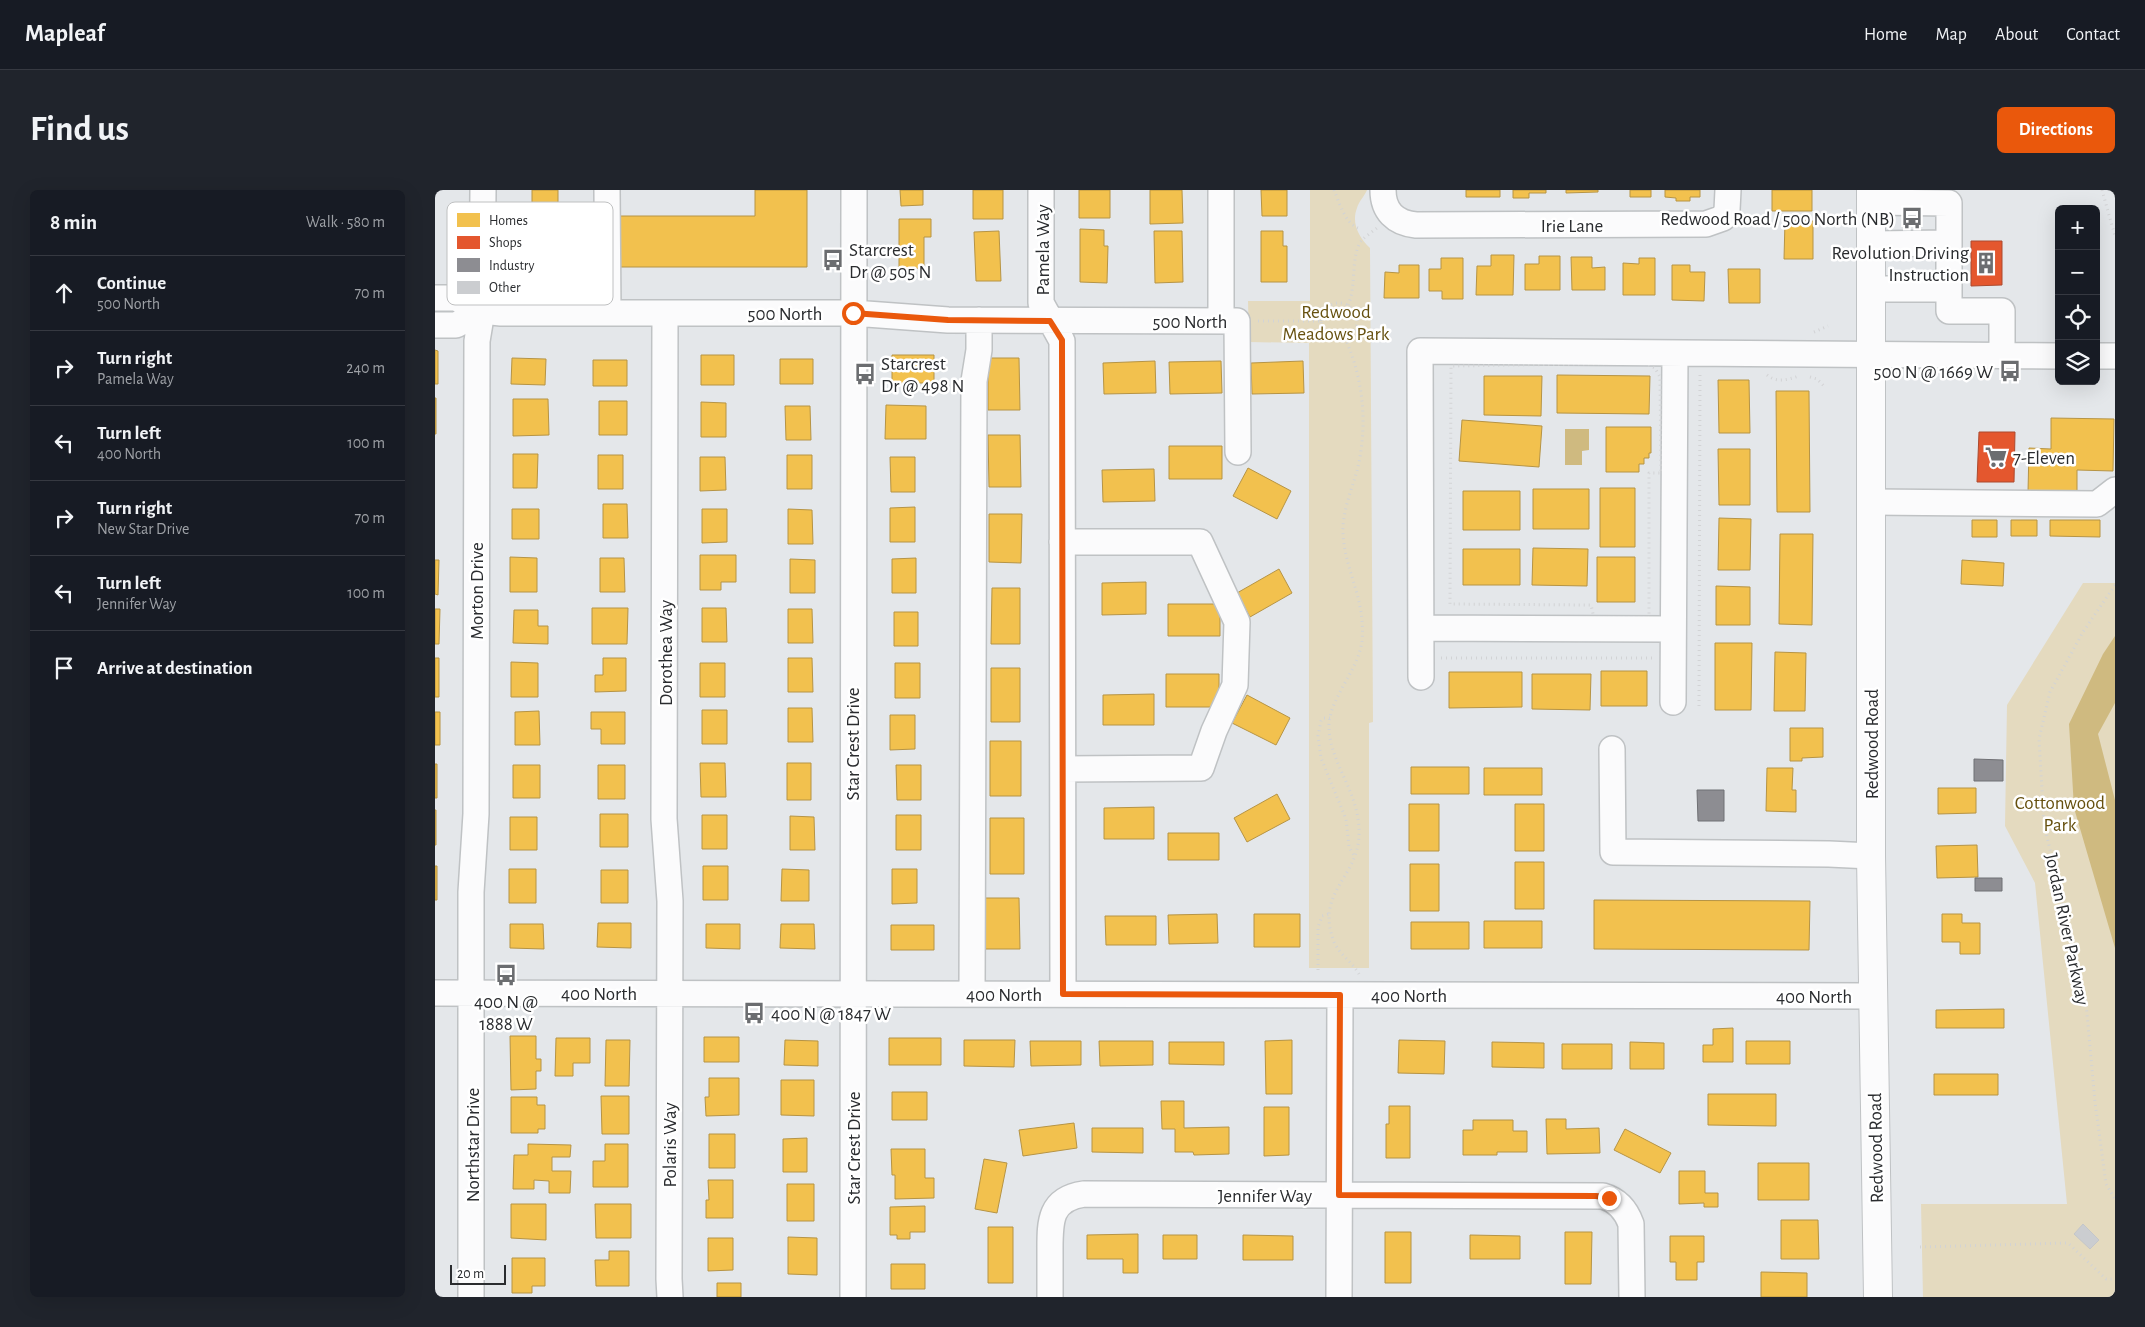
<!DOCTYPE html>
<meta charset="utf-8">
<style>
:root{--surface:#171b24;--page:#20242c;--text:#f1f3f6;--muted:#9ea1a6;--line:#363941;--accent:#ea580c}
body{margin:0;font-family:"Alegreya Sans",sans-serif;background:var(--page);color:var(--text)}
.controls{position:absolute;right:15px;top:15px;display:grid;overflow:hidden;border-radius:8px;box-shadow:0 5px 20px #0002}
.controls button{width:45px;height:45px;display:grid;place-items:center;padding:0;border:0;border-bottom:1px solid var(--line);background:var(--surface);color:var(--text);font:25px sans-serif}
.scale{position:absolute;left:15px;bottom:12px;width:56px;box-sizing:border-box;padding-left:5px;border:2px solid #2a2c2f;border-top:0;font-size:14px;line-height:18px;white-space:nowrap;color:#2a2c2f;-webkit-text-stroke:4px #fff;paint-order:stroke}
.stop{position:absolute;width:15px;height:15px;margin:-11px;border:4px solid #ea580c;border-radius:50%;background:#fff}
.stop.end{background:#ea580c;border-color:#fff;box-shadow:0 1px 5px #0008}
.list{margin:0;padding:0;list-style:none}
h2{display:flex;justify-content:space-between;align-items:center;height:65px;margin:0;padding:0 20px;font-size:21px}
h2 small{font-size:16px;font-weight:400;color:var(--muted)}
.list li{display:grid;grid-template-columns:32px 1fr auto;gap:15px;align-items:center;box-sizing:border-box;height:75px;padding:0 20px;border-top:1px solid var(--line)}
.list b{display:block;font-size:19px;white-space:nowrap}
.list p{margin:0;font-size:16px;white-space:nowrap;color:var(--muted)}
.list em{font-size:16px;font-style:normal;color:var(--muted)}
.icon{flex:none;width:28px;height:28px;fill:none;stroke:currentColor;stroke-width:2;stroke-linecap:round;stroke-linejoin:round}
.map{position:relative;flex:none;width:1680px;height:1107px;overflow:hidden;border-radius:8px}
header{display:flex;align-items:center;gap:30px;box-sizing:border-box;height:70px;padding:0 25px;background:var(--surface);border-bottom:1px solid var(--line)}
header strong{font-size:24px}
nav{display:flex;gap:28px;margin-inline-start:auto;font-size:18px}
.intro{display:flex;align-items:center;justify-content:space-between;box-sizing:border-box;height:120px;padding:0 30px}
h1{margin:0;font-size:35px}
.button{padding:12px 22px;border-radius:8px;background:var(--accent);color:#fff;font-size:18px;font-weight:700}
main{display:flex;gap:30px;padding:0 30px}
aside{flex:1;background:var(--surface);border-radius:8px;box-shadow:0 5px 20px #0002}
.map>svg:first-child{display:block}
</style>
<header>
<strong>Mapleaf</strong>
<nav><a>Home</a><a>Map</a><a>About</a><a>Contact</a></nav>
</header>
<div class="intro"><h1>Find us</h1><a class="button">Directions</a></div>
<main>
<aside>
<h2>8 min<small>Walk · 580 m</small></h2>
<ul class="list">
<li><svg class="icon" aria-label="ahead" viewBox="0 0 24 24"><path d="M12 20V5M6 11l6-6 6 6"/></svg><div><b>Continue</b><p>500 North</p></div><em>70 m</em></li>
<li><svg class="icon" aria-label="right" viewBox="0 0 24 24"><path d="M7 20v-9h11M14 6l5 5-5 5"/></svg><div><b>Turn right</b><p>Pamela Way</p></div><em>240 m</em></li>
<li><svg class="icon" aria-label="left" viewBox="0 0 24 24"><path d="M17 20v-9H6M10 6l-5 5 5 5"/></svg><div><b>Turn left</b><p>400 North</p></div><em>100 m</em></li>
<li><svg class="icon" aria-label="right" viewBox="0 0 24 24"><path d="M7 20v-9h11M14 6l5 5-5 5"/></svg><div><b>Turn right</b><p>New Star Drive</p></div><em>70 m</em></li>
<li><svg class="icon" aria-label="left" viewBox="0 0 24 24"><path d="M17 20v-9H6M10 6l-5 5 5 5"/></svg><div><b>Turn left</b><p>Jennifer Way</p></div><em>100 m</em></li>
<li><svg class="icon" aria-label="arrive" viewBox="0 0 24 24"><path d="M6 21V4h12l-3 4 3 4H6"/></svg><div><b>Arrive at destination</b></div></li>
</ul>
</aside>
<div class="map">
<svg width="1680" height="1107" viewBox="0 0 1680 1107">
<rect width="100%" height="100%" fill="#e4e7ea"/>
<!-- green -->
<path fill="#e4dabf" d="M875 0H932C929 7 924 11 922 18 916 33 924 48 935 58L938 532 934 533V778H874V153L814 152 813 111H875Z
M1648 393H1680V1107H1488L1486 1014H1632L1600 693 1570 636 1572 515Z"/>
<!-- water -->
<path fill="#cfba80" d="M1130 239H1154V260L1147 261V275H1130Z
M1680 446V513L1663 544 1680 610V758L1639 618 1634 534 1668 464Z"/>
<!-- homes -->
<path fill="#f2c14e" stroke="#b69445" d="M97 0H123V27H97Z
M320 0H372V77H179V26H320Z
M465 0H488V15L466 16Z
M538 0H568V29H538Z
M644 0H675V28H644Z
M715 0H747L748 33 715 34Z
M826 0H852V26H827Z
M1031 0H1065V7H1031Z
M1078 0H1111V3H1094V8H1078Z
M1131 0H1163V2L1131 3Z
M1195 0H1216V7H1195Z
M1230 0H1265V7H1255V11H1241V8L1230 7Z
M1337 0H1377V21H1337Z
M464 29H496V47H489V78L464 79Z
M1350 31H1378V69H1349Z
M645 39 669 40V56H673L672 93 645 92Z
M564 41 566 91H541L539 42Z
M719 41H747L748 92 720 93Z
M826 41H848V56H852V92H826Z
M1056 65H1079L1078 105H1041L1042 76H1056Z
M1104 66H1125V100H1090V74H1104Z
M1136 67H1157V78L1170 77V100H1137Z
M1006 68H1028V109H1007V101H994V79H1006Z
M1204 68H1220V105H1188V73L1204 74Z
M964 75H984V108H949L950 82 964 83Z
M1237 75H1255V82H1270L1269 111 1237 110Z
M1293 79H1325V113H1294Z
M0 160 3 161V194H0Z
M266 165H299V195H266Z
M457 165H499V193H457Z
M77 168 111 169 110 195 76 194Z
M553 168H584L585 220H553Z
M345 169H378V194H345Z
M158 170H192V196H158Z
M720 171 721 203 669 204 668 173Z
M786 171 787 203 735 204 734 172Z
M868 171 869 203 817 204 816 173Z
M1122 185 1215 186 1214 224 1122 223Z
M1049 186H1107L1106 226 1049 225Z
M1283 190H1314L1315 243H1284Z
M1341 201H1374L1375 322H1342Z
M0 208H1V244H0Z
M78 209H113L114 245 78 246Z
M164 211H192V245H164Z
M266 212 291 213V247H266Z
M451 215 491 216V249H450Z
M350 216H375L376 250H351Z
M1616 228 1679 229 1678 281 1642 280V303L1593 302 1594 258 1616 259Z
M1027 230 1107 236 1104 277 1024 271Z
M1171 237H1216V263H1214V268H1209V274H1204V282H1171Z
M553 245H585L586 297H554Z
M734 256H787V289H734Z
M1283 259H1315V315H1284Z
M78 264H103L102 298H78Z
M163 265H188V299H163Z
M352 265H377V299H352Z
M265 267H290L291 300 265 301Z
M455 267H480V302H456Z
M813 278 856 301 842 329 798 306Z
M719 279 720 311 668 312 667 280Z
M1165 298H1200V357H1165Z
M1098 299H1154V339H1098Z
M1028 301H1085V340H1028Z
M168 314H192L193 348H168Z
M480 317V352H455V318Z
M77 319H104V349H77Z
M267 319H292V352L267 353Z
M353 319 377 320 378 354H353Z
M554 324H587L586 373 554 372Z
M1284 328 1316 329 1315 380H1283Z
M1537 330H1562V347H1537Z
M1576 330H1602V346H1576Z
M1615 330H1665V347L1615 346Z
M1345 344H1378L1377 435 1344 434Z
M1098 358 1153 359 1152 396 1097 395Z
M1028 359H1085V395H1028Z
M265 365H301V392H286V400H265Z
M75 367 102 368V402H75Z
M1162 367H1200V412H1162Z
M165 368H189L190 402H165Z
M481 368V403H457V369Z
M355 369 380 370V403H355Z
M0 370H4L3 405 0 404Z
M1527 370 1569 373 1568 396 1526 394Z
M844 379 857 403 815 427 802 403Z
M711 392V424L667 425V393Z
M1281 396 1315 397V435H1281Z
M557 398H585V454H556Z
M733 414H785V446H733Z
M157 418H193L192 454H157Z
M267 418H291L292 452H267Z
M0 419H5L4 454H0Z
M353 419H377L378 453H353Z
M79 420H103V436H113V454L78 453Z
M459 422H483V456H459Z
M1280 453H1317L1316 520H1280Z
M1340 462 1371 463 1370 521H1339Z
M0 468H4V507H0Z
M168 468H191V501L160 502V485H168Z
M353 468H377L378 502H353Z
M76 472 103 473V507H76Z
M265 473H290V507H265Z
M460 473H485V508H460Z
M556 478H585V532H556Z
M1166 481H1212V516H1166Z
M1014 482H1087V517L1014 518Z
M731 484H784V517H731Z
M1097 484H1156L1155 520 1097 519Z
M719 504V535H668V505Z
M812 505 855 528 841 555 797 533Z
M353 518H377L378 552H353Z
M267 520H292V554H267Z
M104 521 105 555H80V522Z
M0 522H5V555H0Z
M156 522H190V554H166V539H156Z
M455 525H480V559L455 560Z
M1355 538H1388V567L1367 568V571H1355Z
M555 551H586V606H555Z
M265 573H290L291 607H266Z
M352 573H376V610H352Z
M0 574H2V608H0Z
M78 575H105V608H78Z
M163 575H190V609H163Z
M461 575H486V610H462Z
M976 577H1034V604H976Z
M1049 578H1107V605H1049Z
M1332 578H1358L1357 600H1361V622L1331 621Z
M1503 598H1541V623L1503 624Z
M842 604 855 629 812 652 799 628Z
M974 614H1004V661H974Z
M1080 614H1109V661H1080Z
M719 617V649H669V618Z
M0 620H1V655H0Z
M165 624H193V657H165Z
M267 625H292V659H267Z
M461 625H486V660H461Z
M355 626 379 627 380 660H355Z
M75 627H102V660H75Z
M555 628H589V684H555Z
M733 643H784V670H733Z
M1542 655 1543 687 1502 688 1501 656Z
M1080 672H1109V719H1080Z
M975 674H1004V721H975Z
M0 676H2V710H0Z
M268 676H293V710H268Z
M74 679H101V713H74Z
M347 679 374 680V711H346Z
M457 679H482V713L457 714Z
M166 680H193V713H166Z
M549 708H584L585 759H550Z
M1159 710 1375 711 1374 760 1159 759Z
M782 724 783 753 734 754 733 725Z
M819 724H865V757H819Z
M1507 724H1527V733H1545V764H1525V752H1507Z
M670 726H721V755H671Z
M1049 731H1107V758H1049Z
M976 732H1034V759H976Z
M163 733H196V758L162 757Z
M75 734H108L109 759 75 758Z
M271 734H305V759L271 758Z
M346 734H379L380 759 345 758Z
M456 735H499V760H456Z
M1569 819V838H1501V820Z
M1298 838V872H1268V855H1278V839Z
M75 846H101V869H106V881H101V899L76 900Z
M269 847H304V872H269Z
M121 848H155V873H138V886H120Z
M454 848H506V875H454Z
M171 850H195L194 896H170Z
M350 850 383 851V876L349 875Z
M529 850H580L579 877 529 876Z
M857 850V904H831L830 851Z
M964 850 1010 851 1009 884 963 883Z
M595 851H646V875L596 876Z
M664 851H718V875L665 876Z
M1311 851H1355V874H1311Z
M734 852H789V875L734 874Z
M1057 852 1109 853V878L1057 877Z
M1195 852 1229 853V879H1195Z
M1127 854H1177V879H1127Z
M1499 884H1563V905H1499Z
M274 888H304V925L271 926 270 907H274Z
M346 890H379V926L346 925Z
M457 902H492V930H457Z
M1273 904H1341V936L1273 935Z
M166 906H194V944H167Z
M76 907H102V915H110V939H103V943H76Z
M726 911H749V938L794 937V964L759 965 758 962H740V939H727Z
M954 916H975V968H951V934H954Z
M829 917H854V965L829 966Z
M1111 929H1131V939L1164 938 1165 963 1112 964Z
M1038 930H1078V941H1092V962H1062V965H1028V940H1038Z
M639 933 642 958 588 966 584 940Z
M657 938H708V963L657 962Z
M1190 939 1236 963 1225 983 1179 960Z
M274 944H300V978H274Z
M372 948V982H348V949Z
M93 954 136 955 135 967H117V981H136L135 1003H114V991L99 990V999H78L79 965H93Z
M170 954H193V997H158V971H170Z
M456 959H490V988H499V1008L460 1009V985H457Z
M549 969 572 973 562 1023 540 1019Z
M1323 973H1374V1010H1323Z
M1244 981H1270V1003H1283V1017H1269V1013L1244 1014Z
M273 990H298V1028H271V1010H274Z
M352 994H379V1031H352Z
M76 1014H111V1050L76 1048Z
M160 1014H196V1048H161Z
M490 1016V1042H475V1049H462V1045H455V1017Z
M1346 1030H1383L1384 1069H1346Z
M553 1037H578V1093H553Z
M950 1042H976V1093H950Z
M1130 1042H1157L1156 1094H1130Z
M703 1044V1083H688V1069H652V1045Z
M728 1045H762V1069H728Z
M808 1045 858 1046V1070H808Z
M1035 1045 1085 1046V1069H1035Z
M1235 1046H1269V1072H1262V1090H1241V1072H1235Z
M353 1047 382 1048V1085L353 1084Z
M273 1048H298V1080L273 1081Z
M174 1061H194V1096H161L160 1070H174Z
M77 1068H110V1096H97V1103H77Z
M456 1074H490V1099H456Z
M1326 1082 1372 1083V1107H1326Z
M282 1093H306V1107H282Z"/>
<!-- shops -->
<path fill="#e4572e" stroke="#ac4a2e" d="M1536 51H1567V95L1536 96Z
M1544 242H1580L1579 292H1542Z"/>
<!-- industry -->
<path fill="#8d8d92" stroke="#6f7074" d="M1539 569 1568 570V591H1539Z
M1262 600H1289V631H1263Z
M1540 688H1567V701H1540Z"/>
<!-- building -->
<path fill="#cbcdd0" stroke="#c4c6c9" d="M1648 1034 1664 1050 1655 1059 1639 1044Z"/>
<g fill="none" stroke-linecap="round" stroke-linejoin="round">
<!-- minor casing -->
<g stroke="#bfc2c4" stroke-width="28">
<path id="minor" d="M172 0 173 123
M606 0V113L627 151 628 804
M948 0C948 21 960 33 981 35L1271 34 1288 28 1292 20 1293 0
M1436 12 1514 13V121H1567V166
M1436 54 1514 53
M1436 99H1514
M0 108H21L47 121 66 123H418L513 130 802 131 803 262
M230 123 229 629 235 711 234 1089 235 1107
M786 131V0
M0 135H21L47 121
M1661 166H1680
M1436 312 1662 314 1680 300
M627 352H765L802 432 800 495 779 541 766 578 628 579
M986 438 1238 439
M986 487 985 161 1624 166
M1238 512 1240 163
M1177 559 1178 662 1394 664 1436 666
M0 803 1438 806
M537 804 539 191 544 160V130
M36 1107V702L41 624 42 151 47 121 48 0
M418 1107 419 0
M615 1107C615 1093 615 1078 615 1064 615 1034 613 1009 649 1004L1168 1006C1182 1010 1191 1020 1196 1034L1197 1107
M904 1107 905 805"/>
</g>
<!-- major casing -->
<g stroke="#bfc2c4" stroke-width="30">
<path id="major" d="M1436 0V666L1443 1107"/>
</g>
<!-- path -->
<path stroke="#d2d3d5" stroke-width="3" stroke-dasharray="1 4" stroke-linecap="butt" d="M899 0C904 12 910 33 923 38
M1667 0 1680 46
M886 131a18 18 0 1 1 36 0a18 18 0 1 1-36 0Z
M913 115C922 97 915 64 927 50 931 46 937 42 942 38
M823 131H886
M1379 142 1393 136
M910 148C929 190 933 237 922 281 916 301 907 323 908 344 910 381 931 410 927 451 923 481 896 506 894 534 893 573 926 602 924 646 922 689 880 702 899 752 905 765 917 772 924 784
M1209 173 1220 178 1225 187 1226 283H1214V428H1159L1156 415 1015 414 1016 176Z
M1332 185C1342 193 1352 190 1364 186
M1375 187 1382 189 1390 197
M1680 395 1648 442 1615 502 1604 549 1609 634 1651 813 1660 912 1671 994 1680 1009
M1006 468H1217
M1264 516 1265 184
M895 528H888L886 531 883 546 886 568 911 629 914 657 920 667
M883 780V737L887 726 894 724
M1485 1057 1633 1053 1671 1089H1680"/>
<!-- minor -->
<use href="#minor" stroke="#fbfbfc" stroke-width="25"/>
<!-- major -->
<use href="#major" stroke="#fbfbfc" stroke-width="28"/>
</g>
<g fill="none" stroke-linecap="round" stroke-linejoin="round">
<!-- route -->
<path stroke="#ea580c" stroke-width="6" d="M418 123 513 130 615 131 627 150 628 804 905 805 904 1005 1161 1006 1174 1008"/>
</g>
<!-- icons -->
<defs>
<g id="bus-bare" transform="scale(1.725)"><path d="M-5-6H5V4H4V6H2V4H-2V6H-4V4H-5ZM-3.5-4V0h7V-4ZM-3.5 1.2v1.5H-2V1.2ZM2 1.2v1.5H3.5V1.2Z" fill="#6b6d70" stroke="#fff" stroke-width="2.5" paint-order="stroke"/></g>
<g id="building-bare" transform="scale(1.725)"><path d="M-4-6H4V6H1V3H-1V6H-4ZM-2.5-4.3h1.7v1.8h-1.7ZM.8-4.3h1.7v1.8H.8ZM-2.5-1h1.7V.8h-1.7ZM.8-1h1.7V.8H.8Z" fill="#6b6d70" stroke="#fff" stroke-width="2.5" paint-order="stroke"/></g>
<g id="supermarket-bare" transform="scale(1.725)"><path d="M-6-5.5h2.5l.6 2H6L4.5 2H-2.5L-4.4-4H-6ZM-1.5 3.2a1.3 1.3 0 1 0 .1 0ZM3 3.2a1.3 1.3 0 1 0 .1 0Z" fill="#6b6d70" stroke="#fff" stroke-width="2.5" paint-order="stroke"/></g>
</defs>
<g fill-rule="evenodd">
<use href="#bus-bare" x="1477" y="28"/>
<use href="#bus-bare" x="398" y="70"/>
<use href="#building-bare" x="1551" y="73"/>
<use href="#bus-bare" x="1575" y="181"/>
<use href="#bus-bare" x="430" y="184"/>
<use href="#supermarket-bare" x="1561" y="267"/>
<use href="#bus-bare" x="71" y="785"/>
<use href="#bus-bare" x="319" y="823"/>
</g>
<g text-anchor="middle" stroke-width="5" stroke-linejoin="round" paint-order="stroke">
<!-- poi labels -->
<g font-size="19" fill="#2a2c2f" stroke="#fff" text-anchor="start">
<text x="1460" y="35" text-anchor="end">Redwood Road / 500 North (NB)</text>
<text x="414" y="66">Starcrest<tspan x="414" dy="22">Dr @ 505 N</tspan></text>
<text x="1534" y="69" text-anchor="end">Revolution Driving<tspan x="1534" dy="22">Instruction</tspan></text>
<text x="446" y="180">Starcrest<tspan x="446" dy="22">Dr @ 498 N</tspan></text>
<text x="1558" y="188" text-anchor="end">500 N @ 1669 W</text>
<text x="1578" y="274">7-Eleven</text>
<text x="71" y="818" text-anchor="middle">400 N @<tspan x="71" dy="22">1888 W</tspan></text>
<text x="336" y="830">400 N @ 1847 W</text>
</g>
<!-- street labels -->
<g font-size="19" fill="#2a2c2f" stroke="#fff">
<text x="1137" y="42">Irie Lane</text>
<text transform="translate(607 60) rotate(-90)" y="7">Pamela Way</text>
<text x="350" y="130">500 North</text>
<text x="755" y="138">500 North</text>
<text transform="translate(41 401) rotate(-90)" y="7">Morton Drive</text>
<text transform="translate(230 463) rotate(-90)" y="7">Dorothea Way</text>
<text transform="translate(417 554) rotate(-90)" y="7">Star Crest Drive</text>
<text transform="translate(1436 554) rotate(-90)" y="7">Redwood Road</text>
<text transform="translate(1633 739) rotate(78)" y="7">Jordan River Parkway</text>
<text x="164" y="810">400 North</text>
<text x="569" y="811">400 North</text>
<text x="974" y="812">400 North</text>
<text x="1379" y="813">400 North</text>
<text transform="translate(37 955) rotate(-90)" y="7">Northstar Drive</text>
<text transform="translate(234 955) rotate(-90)" y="7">Polaris Way</text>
<text transform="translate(418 958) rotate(-90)" y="7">Star Crest Drive</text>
<text transform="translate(1440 958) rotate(-91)" y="7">Redwood Road</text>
<text x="830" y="1012">Jennifer Way</text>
</g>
<!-- park labels -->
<g font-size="19" fill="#66500f" stroke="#fff">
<text x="901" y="128">Redwood<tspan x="901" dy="22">Meadows Park</tspan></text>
<text x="1625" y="619">Cottonwood<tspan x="1625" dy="22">Park</tspan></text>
</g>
</g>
<!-- legend -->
<rect x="12" y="12" width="166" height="103" rx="8" fill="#fff" stroke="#bfc0c1" stroke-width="1"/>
<rect x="22" y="23" width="23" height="14" fill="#f2c14e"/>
<rect x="22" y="46" width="23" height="13" fill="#e4572e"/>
<rect x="22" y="68" width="23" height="14" fill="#8d8d92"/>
<rect x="22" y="91" width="23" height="13" fill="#cbcdd0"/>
<g font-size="14" fill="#2a2c2f">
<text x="54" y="35">Homes</text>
<text x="54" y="57">Shops</text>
<text x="54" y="80">Industry</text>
<text x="54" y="102">Other</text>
</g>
</svg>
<div class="controls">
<button>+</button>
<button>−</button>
<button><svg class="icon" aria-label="locate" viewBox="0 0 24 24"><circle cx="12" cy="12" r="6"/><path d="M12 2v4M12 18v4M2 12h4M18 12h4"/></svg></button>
<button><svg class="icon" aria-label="layers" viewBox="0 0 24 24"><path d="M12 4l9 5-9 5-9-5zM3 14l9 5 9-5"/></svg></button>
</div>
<div class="scale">20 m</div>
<div class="stop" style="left:418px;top:123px"></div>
<div class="stop end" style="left:1174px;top:1008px"></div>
</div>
</main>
